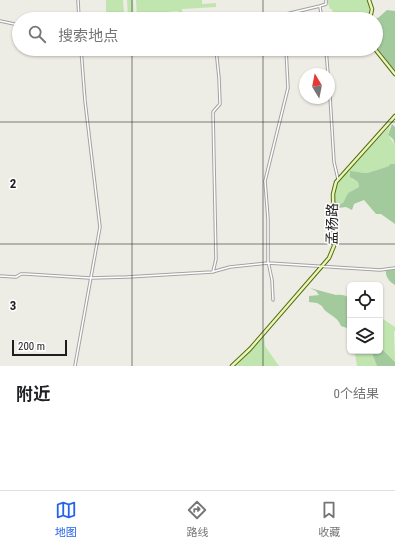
<!DOCTYPE html>
<html lang="zh">
<meta charset="utf-8">
<style>
:root{--surface:#fff;--page:#f6f6f6;--text:#202124;--muted:#757577;--line:#e0e0e0;--accent:#2563eb}
body{margin:0;font-family:"Roboto Condensed","Noto Sans SC",sans-serif;background:var(--page);color:var(--text)}
.controls{position:absolute;right:12px;bottom:12px;display:grid;overflow:hidden;border-radius:6px;box-shadow:0 1px 3px #0004}
.controls button{width:36px;height:36px;display:grid;place-items:center;padding:0;border:0;border-bottom:1px solid var(--line);background:var(--surface);color:var(--text);font:20px sans-serif}
.compass{position:absolute;left:299px;top:68px;width:36px;height:36px;border-radius:50%;background:var(--surface);box-shadow:0 1px 3px #0004;rotate:350deg}
.scale{position:absolute;left:12px;bottom:10px;width:55px;box-sizing:border-box;padding-left:4px;border:2px solid #1e1e1e;border-top:0;font-size:11px;line-height:14px;white-space:nowrap;color:#1e1e1e;-webkit-text-stroke:3px #fff;paint-order:stroke}
.list{margin:0;padding:0;list-style:none}
h2{display:flex;justify-content:space-between;align-items:center;height:52px;margin:0;padding:0 16px;font-size:17px}
h2 small{font-size:13px;font-weight:400;color:var(--muted)}
.icon{flex:none;width:22px;height:22px;fill:none;stroke:currentColor;stroke-width:2;stroke-linecap:round;stroke-linejoin:round}
.map{position:relative;flex:none;width:395px;height:366px;overflow:hidden}
.search{position:absolute;background:var(--surface);box-shadow:0 1px 3px #0004;left:12px;right:12px;top:12px;height:44px;display:flex;align-items:center;gap:10px;box-sizing:border-box;padding:0 14px;border-radius:22px;color:var(--muted);font-size:15px}
.sheet{height:124px;background:var(--surface)}
nav{display:flex;justify-content:space-around;align-items:center;box-sizing:border-box;height:56px;border-top:1px solid var(--line);background:var(--surface);font-size:11px;color:var(--muted)}
nav a{display:grid;justify-items:center;gap:2px}
nav .on{color:var(--accent)}
.map>svg:first-child{display:block}
</style>
<div class="map">
<svg width="395" height="366" viewBox="0 0 395 366">
<rect width="100%" height="100%" fill="#eeede5"/>
<!-- grass -->
<path fill="#c0e5ae" d="M106 0H123L124 12H106Z
M127 0H133L134 19H128Z
M136 0H202V4L216 3V7L182 9 183 19H180L178 11 167 12 168 19H164L162 12 146 14V19H137Z
M327 0H367L369 7V19H334L332 9H330Z
M327 49H365L332 53 327 52Z
M390 126 388 135 395 145V164H390L389 166C386 167 369 173 366 173 361 173 355 171 350 171L352 179 358 182 359 187 348 193 343 204 338 205V208L334 203 335 193 339 180Z
M380 317 395 327V331H394L395 362 380 347Z
M264 335 265 346 279 366H236Z
M352 351H371L377 366H357L355 354H353Z"/>
<!-- forest -->
<path fill="#a3ca9d" d="M387 10 395 11V71L376 46V19L374 18H378Z
M392 124 395 127V145L393 139 388 135Z
M390 164H395V224L381 214H376L364 200 354 204 352 210 346 207 338 208V205L343 203 348 193 359 187 358 182 350 177V171C355 171 361 173 366 173 369 173 386 167 389 166Z
M395 268V285C389 282 385 276 386 270Z
M310 288 336 295C341 294 345 295 350 298V329L341 326C337 315 325 314 322 306L317 303 309 302V296L319 295 316 291Z
M380 347 395 362V366H377L371 351H380Z"/>
<g fill="none" stroke-linecap="round" stroke-linejoin="round">
<!-- street casing -->
<g stroke="#a2a2a2" stroke-width="3.5">
<path id="street" d="M78 0 79 19
M320 7 322 19
M265 19 320 6 326 4V0
M0 21 19 25
M326 49 328 74
M329 80 334 162 338 179
M214 267 213 272 216 259 213 112 220 104 219 78 216 49
M0 276 16 277 21 274H26L90 278 127 277 212 272 230 267 268 263 380 270 395 268
M273 300 272 280 268 261V219L265 181 288 88 286 49
M75 366 100 227 85 101 81 49"/>
</g>
<!-- secondary casing -->
<g stroke="#536d0d" stroke-width="4.5">
<path id="secondary" d="M369 0 372 9 370 19
M375 49 395 74
M232 366 250 349 329 258 334 246 333 194 336 182 395 116"/>
</g>
<!-- street -->
<use href="#street" stroke="#fff" stroke-width="1.5"/>
<!-- secondary -->
<use href="#secondary" stroke="#e9f5bc" stroke-width="2.5"/>
</g>
<!-- grid -->
<path fill="none" stroke="#1e1e1e" stroke-width="1" stroke-opacity="0.55" d="M132 0V19M263 0V19M132 49V366M263 49V366M0 122H395M0 244H395"/>
<g text-anchor="middle" stroke-width="3" stroke-linejoin="round" paint-order="stroke">
<!-- street labels -->
<g font-size="14" fill="#1e1e1e" stroke="#fff">
<text transform="translate(332 224) rotate(-89)" y="5">孟杨路</text>
</g>
</g>
<g font-size="13" text-anchor="middle" font-weight="bold" fill="#1e1e1e" stroke="#fff" stroke-width="3" stroke-linejoin="round" paint-order="stroke">
<text x="13" y="188">2</text>
<text x="13" y="310">3</text>
</g>
</svg>
<div class="controls">
<button><svg class="icon" aria-label="locate" viewBox="0 0 24 24"><circle cx="12" cy="12" r="6"/><path d="M12 2v4M12 18v4M2 12h4M18 12h4"/></svg></button>
<button><svg class="icon" aria-label="layers" viewBox="0 0 24 24"><path d="M12 4l9 5-9 5-9-5zM3 14l9 5 9-5"/></svg></button>
</div>
<svg class="compass" viewBox="-18 -18 36 36"><path d="M0-13l5 13h-10z" fill="#e53935"/><path d="M0 13l5-13h-10z" fill="#757577"/></svg>
<div class="scale">200 m</div>
<div class="search"><svg class="icon" aria-label="search" viewBox="0 0 24 24"><circle cx="10" cy="10" r="6"/><path d="M15 15l6 6"/></svg>搜索地点</div>
</div>
<section class="sheet">
<h2>附近<small>0个结果</small></h2>
<ul class="list">
</ul>
</section>
<nav>
<a class="on"><svg class="icon" aria-label="map" viewBox="0 0 24 24"><path d="M3 6l6-2 6 2 6-2v14l-6 2-6-2-6 2zM9 4v14M15 6v14"/></svg>地图</a>
<a><svg class="icon" aria-label="directions" viewBox="0 0 24 24"><path d="M12 3l9 9-9 9-9-9zM9 14v-3h6M13 9l2 2-2 2"/></svg>路线</a>
<a><svg class="icon" aria-label="saved" viewBox="0 0 24 24"><path d="M7 4h10v16l-5-4-5 4z"/></svg>收藏</a>
</nav>
